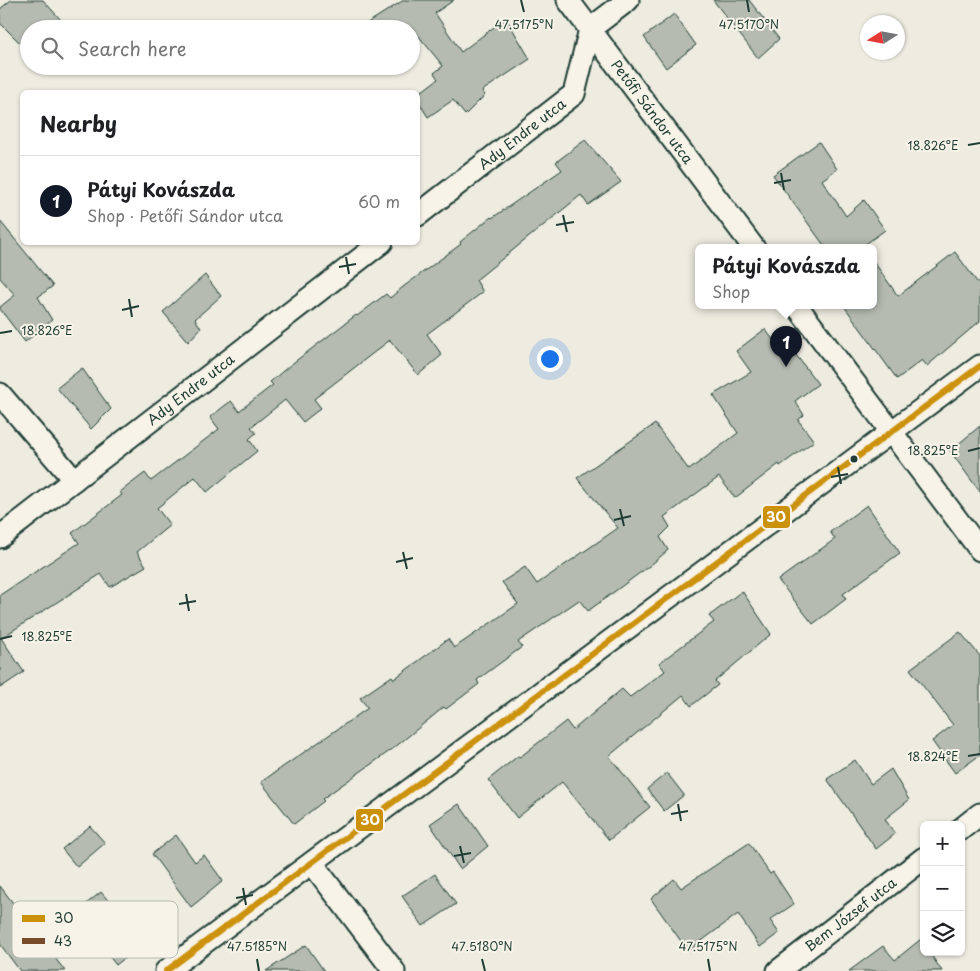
<!DOCTYPE html>
<meta charset="utf-8">
<style>
:root{--surface:#fff;--page:#f2f2f2;--text:#202124;--muted:#757577;--line:#e0e0e0;--accent:#111827}
body{margin:0;font-family:"Playpen Sans",sans-serif;background:var(--page);color:var(--text)}
.controls{position:absolute;right:15px;bottom:15px;display:grid;overflow:hidden;border-radius:8px;box-shadow:0 1px 4px #0004}
.controls button{width:45px;height:45px;display:grid;place-items:center;padding:0;border:0;border-bottom:1px solid var(--line);background:var(--surface);color:var(--text);font:25px sans-serif}
.compass{position:absolute;left:860px;top:15px;width:45px;height:45px;border-radius:50%;background:var(--surface);box-shadow:0 1px 4px #0004;rotate:259deg}
.you{position:absolute;left:549px;top:358px;width:18px;height:18px;margin:-12px;border:4px solid #fff;border-radius:50%;background:#1a73e8;box-shadow:0 0 0 8px #1a73e833}
.badge{display:grid;place-items:center;width:32px;height:32px;border-radius:50%;background:var(--accent);color:#fff;font-size:16px;font-weight:700}
.pin{position:absolute;translate:-50% -41px;filter:drop-shadow(0 1px 2px #0008)}
.pin::after{content:'';position:absolute;top:26px;width:18px;height:15px;background:inherit;clip-path:polygon(0 0,100% 0,50% 100%)}
.popup{position:absolute;left:695px;top:244px;width:182px;height:65px;box-sizing:border-box;display:grid;place-content:center;border-radius:8px;background:var(--surface);filter:drop-shadow(0 1px 4px #0005);font-size:16px;white-space:nowrap;color:var(--muted)}
.popup b{font-size:19px;color:var(--text)}
.popup::after{content:'';position:absolute;left:50%;top:100%;margin-left:-10px;border:10px solid transparent;border-top-color:var(--surface)}
.list{margin:0;padding:0;list-style:none}
h2{display:flex;justify-content:space-between;align-items:center;height:65px;margin:0;padding:0 20px;font-size:21px}
h2 small{font-size:16px;font-weight:400;color:var(--muted)}
.list li{display:grid;grid-template-columns:32px 1fr auto;gap:15px;align-items:center;box-sizing:border-box;height:90px;padding:0 20px;border-top:1px solid var(--line)}
.list b{display:block;font-size:19px;white-space:nowrap}
.list p{margin:0;font-size:16px;white-space:nowrap;color:var(--muted)}
.list em{font-size:16px;font-style:normal;color:var(--muted)}
.icon{flex:none;width:28px;height:28px;fill:none;stroke:currentColor;stroke-width:2;stroke-linecap:round;stroke-linejoin:round}
.map{position:relative;flex:none;width:980px;height:971px;overflow:hidden}
.search{position:absolute;background:var(--surface);box-shadow:0 1px 4px #0004;left:20px;top:20px;width:400px;height:55px;display:flex;align-items:center;gap:12px;box-sizing:border-box;padding:0 18px;border-radius:28px;color:var(--muted);font-size:19px}
.panel{position:absolute;background:var(--surface);box-shadow:0 1px 4px #0004;left:20px;top:90px;width:400px;height:155px;border-radius:8px}
.map>svg:first-child{display:block}
</style>
<div class="map">
<svg width="980" height="971" viewBox="0 0 980 971">
<rect width="100%" height="100%" fill="#eeece1"/>
<filter id="ink" filterUnits="userSpaceOnUse"><feTurbulence type="fractalNoise" baseFrequency=".02" numOctaves="2"/><feDisplacementMap in="SourceGraphic" scale="10" xChannelSelector="R" yChannelSelector="G"/><feConvolveMatrix kernelMatrix="1 2 1 2 8 2 1 2 1" color-interpolation-filters="sRGB"/></filter>
<g filter="url(#ink)">
<!-- building -->
<path fill="#b5bbb0" stroke="#1f3d34" d="M11 0H43L69 29H29V52L0 23V9Z
M404 0H454L435 13 461 52 506 18 530 59 482 91 485 95 465 115 453 100 428 117 418 101V94L438 79 434 73 443 66 413 29H358Z
M713 0H749L779 39 758 58Z
M674 14 696 45 666 68 644 37Z
M585 140 621 182 588 205 581 195 476 280 483 292 427 334 442 355 418 375 390 340 314 399 321 408 303 422 285 400 251 427 256 433 249 439 257 451 207 492 195 477 157 508 170 525 137 552 146 566 110 587 101 574 1 638 24 672 0 688V595L79 543 72 533 122 495 120 492 145 473 151 481 219 429 210 417 231 401 239 411 273 385 270 382 289 366 356 315 357 316 386 294 390 298 403 287 461 244 460 242 491 217 492 218 562 170 556 162Z
M819 142 837 169 822 180 846 216 864 200 885 230 860 248H826L773 175Z
M0 221 53 286 38 297 52 320 25 342 0 309V307L15 295 0 278Z
M955 252 980 286V321L927 366 922 360 897 379 844 306H874V262L898 296Z
M205 275 221 296 195 319 201 328 188 342 163 312Z
M765 329 783 353 790 347 818 384 795 401 804 415 798 420 814 441 780 466 779 464 735 498 719 477 664 517 670 527 660 537 668 550 652 564 588 611 579 600 518 642 522 647 477 680 479 684 446 709 444 707 394 748 322 799 324 801 294 824 261 782 368 708 360 698 392 676 394 679 448 639 454 648 518 604 502 582 525 567 537 584 618 528 577 478 655 424 689 470 738 433 713 395 751 372 736 351Z
M82 368 111 409 91 429 57 388Z
M980 426V492L950 451Z
M867 505 900 553 843 594 846 599 813 624 778 580 835 539 830 532Z
M742 591 771 634 715 681 718 685 691 706 683 695 609 756 650 807 609 840 562 782 517 818 488 780 518 756 520 757 566 721 573 730 622 689 630 697 665 671 659 663 714 622 709 616Z
M960 632 980 656V755L955 773 932 741 953 725 910 669Z
M855 760 871 784 891 769 909 800 885 819 895 834 876 849 827 779Z
M667 773 684 795 664 811 647 789Z
M459 804 488 846 460 869 430 824Z
M90 826 105 843 77 867 62 849Z
M176 835 195 862 204 855 223 881 191 907 152 854Z
M749 843 770 874 773 872 794 904 770 920 779 933 760 947 738 914 688 951 651 899 674 879 681 888Z
M435 874 456 904 423 926 402 896Z
M0 886 65 971H20L0 944Z
M101 892 117 911 125 905 150 938 116 965 75 913Z
M921 939 924 944V952H929L942 971H849L883 946 895 960Z
M306 945 324 971H266Z"/>
<g fill="none" stroke-linecap="round" stroke-linejoin="round">
<!-- street casing -->
<g stroke="#1f3d34" stroke-width="25">
<g id="street">
<path id="s1" d="M568 0 754 248"/>
<path id="s2" d="M418 215 574 94 590 29 628 0"/>
<path d="M797 306 980 550"/>
<path d="M0 394 74 480"/>
<path id="s3" d="M0 537 382 242"/>
<path d="M961 829 980 814"/>
<path d="M312 863 394 971"/>
<path d="M166 971 980 366"/>
<path id="s4" d="M778 971 924 858"/>
</g>
</g>
<!-- street -->
<use href="#street" stroke="#f7f3e8" stroke-width="21"/>
<!-- bus-1 casing -->
<g stroke="#f7f3e8" stroke-width="10">
<path id="bus-1" d="M166 971 980 366"/>
</g>
<!-- bus-1 -->
<use href="#bus-1" stroke="#cc910a" stroke-width="6"/>
</g>
</g>
<!-- ticks -->
<path fill="none" stroke="#1f3d34" stroke-width="2" d="M521 0 524 12M747 0 749 12M968 145 980 143M781 173 784 190M774 183 791 180M563 215 567 232M556 225 574 222M346 257 349 274M339 267 356 264M129 299 132 317M122 310 139 306M0 333 12 331M968 451 980 448M838 467 841 484M831 477 848 474M620 509 624 526M614 520 631 516M403 552 407 569M396 562 413 558M186 594 189 611M179 604 196 601M0 639 12 636M968 756 980 754M678 804 681 821M671 814 688 811M460 846 464 863M454 856 471 853M243 888 246 905M236 898 253 895M257 959 259 971M482 959 485 971M708 959 710 971"/>
<!-- markers -->
<circle fill="#1f3d34" stroke="#f7f3e8" stroke-width="2" cx="854" cy="459" r="4.5"/>
<g text-anchor="middle" stroke-width="4" stroke-linejoin="round" paint-order="stroke">
<!-- street labels -->
<g font-size="14" fill="#1f3d34" stroke="#f7f3e8">
<text dy="5" stroke="none"><textPath href="#s1" startOffset="140">Petőfi Sándor utca</textPath></text>
<text dy="5" stroke="none"><textPath href="#s2" startOffset="132">Ady Endre utca</textPath></text>
<text dy="5" stroke="none"><textPath href="#s3" startOffset="241">Ady Endre utca</textPath></text>
<text dy="5" stroke="none"><textPath href="#s4" startOffset="92">Bem József utca</textPath></text>
</g>
</g>
<!-- legend -->
<rect x="12" y="901" width="166" height="57" rx="8" fill="#f7f3e8" stroke="#b6bcb2" stroke-width="1"/>
<rect x="22" y="915" width="23" height="7" fill="#cc910a"/>
<rect x="22" y="938" width="23" height="6" fill="#7a4b2a"/>
<g font-size="14" fill="#1f3d34">
<text x="54" y="923">30</text>
<text x="54" y="946">43</text>
</g>
<g font-size="12" text-anchor="middle" fill="#1f3d34" stroke="#f7f3e8" stroke-width="4" stroke-linejoin="round" paint-order="stroke">
<text x="524" y="29">47.5175°N</text>
<text x="749" y="29">47.5170°N</text>
<text x="933" y="150">18.826°E</text>
<text x="47" y="335">18.826°E</text>
<text x="933" y="455">18.825°E</text>
<text x="47" y="641">18.825°E</text>
<text x="933" y="761">18.824°E</text>
<text x="257" y="951">47.5185°N</text>
<text x="482" y="951">47.5180°N</text>
<text x="708" y="951">47.5175°N</text>
</g>
<g stroke="#f7f3e8" stroke-width="2">
<rect x="762" y="505" width="29" height="24" rx="5" fill="#cc910a"/>
<rect x="355" y="808" width="29" height="24" rx="5" fill="#cc910a"/>
</g>
<g font-size="14" text-anchor="middle" font-weight="bold" fill="#fff">
<text x="776" y="522">30</text>
<text x="370" y="825">30</text>
</g>
</svg>
<div class="controls">
<button>+</button>
<button>−</button>
<button><svg class="icon" aria-label="layers" viewBox="0 0 24 24"><path d="M12 4l9 5-9 5-9-5zM3 14l9 5 9-5"/></svg></button>
</div>
<svg class="compass" viewBox="-18 -18 36 36"><path d="M0-13l5 13h-10z" fill="#e53935"/><path d="M0 13l5-13h-10z" fill="#757577"/></svg>
<div class="you"></div>
<div class="pin badge" style="left:786px;top:367px">1</div>
<div class="popup"><b>Pátyi Kovászda</b>Shop</div>
<div class="search"><svg class="icon" aria-label="search" viewBox="0 0 24 24"><circle cx="10" cy="10" r="6"/><path d="M15 15l6 6"/></svg>Search here</div>
<section class="panel">
<h2>Nearby<small></small></h2>
<ul class="list">
<li><span class="badge">1</span><div><b>Pátyi Kovászda</b><p>Shop · Petőfi Sándor utca</p></div><em>60 m</em></li>
</ul>
</section>
</div>
